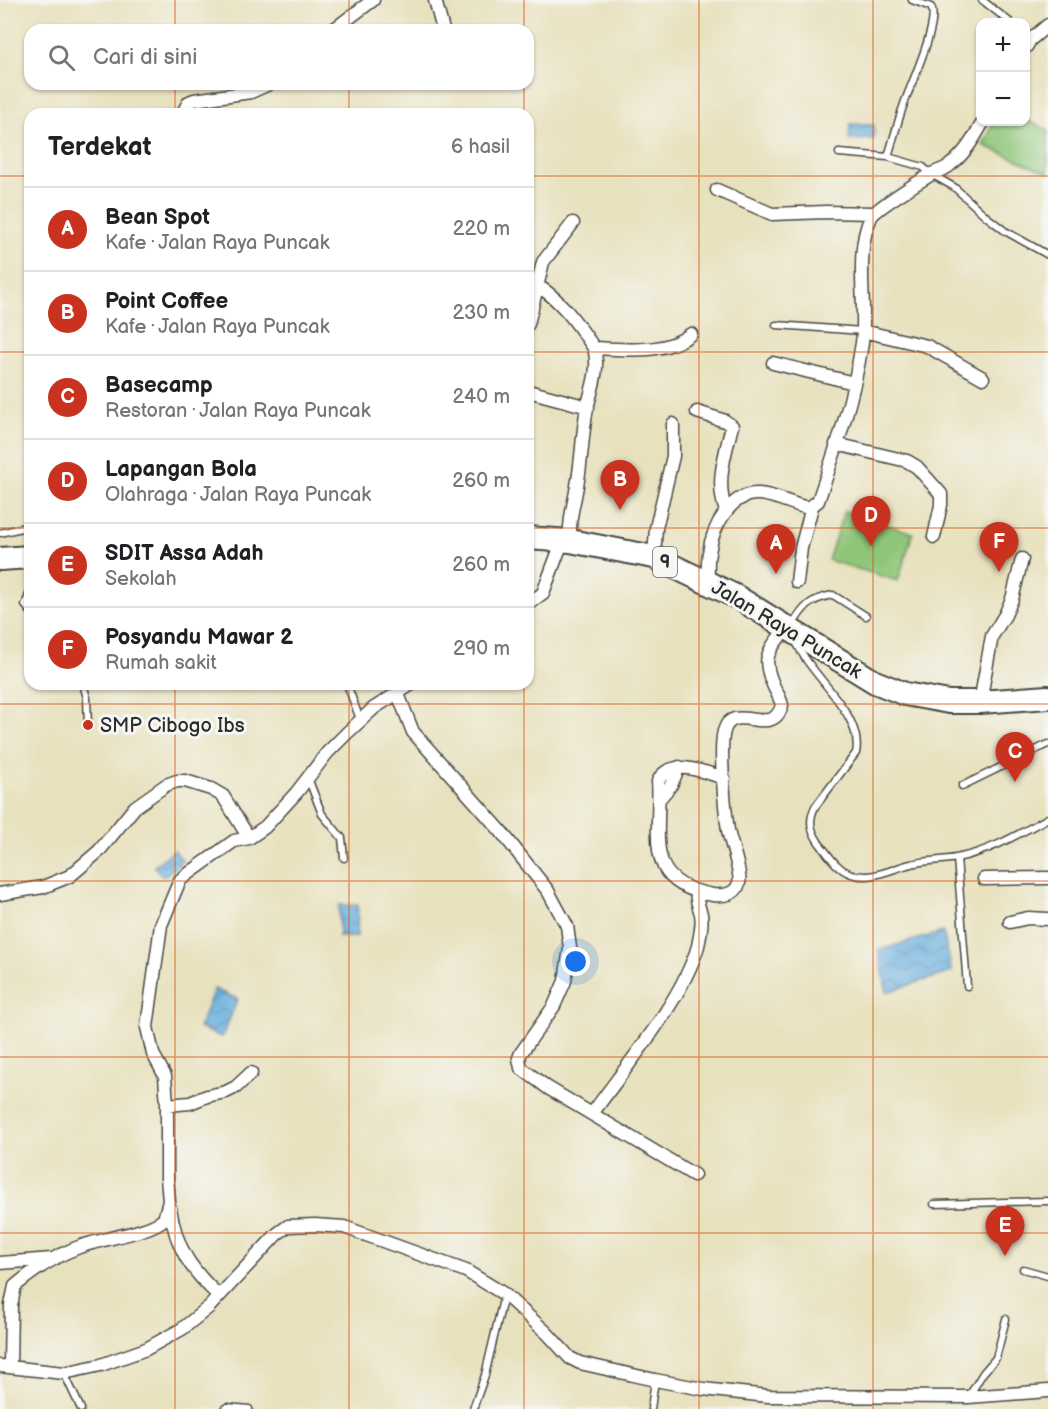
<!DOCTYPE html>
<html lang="id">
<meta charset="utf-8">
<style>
:root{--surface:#fff;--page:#f2f2f2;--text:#202124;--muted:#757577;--line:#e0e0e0;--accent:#c8321e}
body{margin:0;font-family:"Balsamiq Sans",sans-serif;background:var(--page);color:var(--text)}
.controls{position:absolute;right:18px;top:18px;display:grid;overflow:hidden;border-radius:12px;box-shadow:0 2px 4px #0004}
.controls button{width:54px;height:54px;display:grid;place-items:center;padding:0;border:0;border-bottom:2px solid var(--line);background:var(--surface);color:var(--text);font:30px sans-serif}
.you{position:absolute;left:576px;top:962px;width:21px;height:21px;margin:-15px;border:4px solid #fff;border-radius:50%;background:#1a73e8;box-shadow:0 0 0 9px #1a73e833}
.badge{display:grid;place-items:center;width:39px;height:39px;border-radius:50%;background:var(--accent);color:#fff;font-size:20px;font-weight:700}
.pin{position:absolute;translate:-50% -50px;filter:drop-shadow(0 2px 3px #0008)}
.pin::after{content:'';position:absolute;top:32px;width:21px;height:18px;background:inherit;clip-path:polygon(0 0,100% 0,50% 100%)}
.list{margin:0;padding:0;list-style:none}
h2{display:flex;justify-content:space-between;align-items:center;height:78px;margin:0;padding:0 24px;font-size:26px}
h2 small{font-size:20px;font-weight:400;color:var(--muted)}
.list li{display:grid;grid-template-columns:39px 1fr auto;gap:18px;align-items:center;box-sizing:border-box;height:84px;padding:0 24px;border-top:2px solid var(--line)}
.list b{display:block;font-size:22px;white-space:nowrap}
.list p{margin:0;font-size:20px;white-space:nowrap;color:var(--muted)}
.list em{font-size:20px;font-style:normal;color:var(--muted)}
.icon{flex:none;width:33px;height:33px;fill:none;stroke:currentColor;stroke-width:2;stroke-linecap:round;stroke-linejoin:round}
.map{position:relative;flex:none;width:1048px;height:1409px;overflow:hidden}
.search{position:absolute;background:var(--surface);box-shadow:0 2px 4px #0004;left:24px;top:24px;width:510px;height:66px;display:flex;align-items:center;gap:15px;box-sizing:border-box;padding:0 21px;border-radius:18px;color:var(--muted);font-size:22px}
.panel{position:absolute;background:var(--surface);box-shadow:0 2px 4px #0004;left:24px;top:108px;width:510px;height:582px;border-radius:18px}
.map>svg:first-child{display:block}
</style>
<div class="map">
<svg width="1048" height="1409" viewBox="0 0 1048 1409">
<defs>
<pattern id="water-waves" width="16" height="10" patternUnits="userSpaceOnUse" patternTransform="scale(1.5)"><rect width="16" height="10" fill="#67afde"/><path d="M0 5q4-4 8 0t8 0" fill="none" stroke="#558fb4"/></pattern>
</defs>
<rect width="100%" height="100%" fill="#f6f6f2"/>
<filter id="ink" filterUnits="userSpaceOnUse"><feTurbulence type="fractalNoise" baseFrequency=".0167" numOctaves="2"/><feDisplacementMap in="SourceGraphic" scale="12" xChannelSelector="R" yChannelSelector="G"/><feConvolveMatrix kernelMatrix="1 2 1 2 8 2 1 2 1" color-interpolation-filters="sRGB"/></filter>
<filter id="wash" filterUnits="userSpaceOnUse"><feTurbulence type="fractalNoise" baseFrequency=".008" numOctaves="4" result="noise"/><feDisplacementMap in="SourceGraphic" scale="24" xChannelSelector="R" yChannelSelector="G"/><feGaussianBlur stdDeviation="1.35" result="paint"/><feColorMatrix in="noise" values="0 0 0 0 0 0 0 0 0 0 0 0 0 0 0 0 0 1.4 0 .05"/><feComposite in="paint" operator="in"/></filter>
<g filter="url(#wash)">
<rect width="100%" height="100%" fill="#e8e1bd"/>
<!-- green -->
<path fill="#8ec679" stroke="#5c7852" stroke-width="1.5" d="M1026 120 1048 130V173L983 145 994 122Z
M844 511 913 533 898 581 828 560Z"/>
<!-- water -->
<path fill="url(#water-waves)" stroke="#496d84" stroke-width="1.5" d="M850 124 874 125V139L849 140Z
M174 850 183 861 163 877 154 866Z
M339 905H358L357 937H339Z
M943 932 952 972 887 992 878 950Z
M214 989 238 999 222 1037 199 1028Z"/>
</g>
<g filter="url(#ink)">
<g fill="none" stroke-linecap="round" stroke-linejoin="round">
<!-- lane casing -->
<g stroke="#474641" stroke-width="9">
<path id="lane" d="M982 0 1010 22
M839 153 888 157 923 167 931 174 954 187 987 217 1005 231 1048 255
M888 157C893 140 898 121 904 104 910 86 940 22 931 7L912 0
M776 325 863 331
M0 533 30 526
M30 592 25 605 30 611
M792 626C803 607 810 599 833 595L866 616
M796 641C809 676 864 713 856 753L815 807C807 823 812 834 823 848 830 857 837 868 849 873 870 882 890 869 911 864 925 860 941 861 956 858 989 852 1019 834 1048 818
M83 684 87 698 88 727
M347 684 358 714 364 716
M308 778 322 814 342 838 344 858
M962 786 1048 744
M957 858 967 986
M934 1204 1048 1201
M1023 1269 1048 1276
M64 1373 81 1409
M969 1396 983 1373 996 1358 1006 1319
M224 1409 227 1407 249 1409
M473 1409 485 1375 504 1295
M651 1409 655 1380"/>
</g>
<!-- street casing -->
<g stroke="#474641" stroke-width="15">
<path id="street" d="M435 0 443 30
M333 30 373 0
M1026 47 1030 40 1048 25
M182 114 189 102 194 100 251 92 269 84
M717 190 772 214 826 212 873 213
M528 281C557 293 577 323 594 348 600 368 592 388 587 408 582 434 582 460 577 486 573 509 569 518 570 541L561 545 543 593 528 604
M528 324 543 262 573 223
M863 331 927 346 983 378
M594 348C627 349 664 355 691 334
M773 363 854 383
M528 391 588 407
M697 412 725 421 732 426C725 455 715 483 726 511
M836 444 907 461 917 467 941 494V505L934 537
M654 557 656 528 673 456V424
M708 582C708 572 707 563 709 553 712 529 730 492 759 494 776 495 792 505 809 508L818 501C836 449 854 397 862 343 867 305 854 252 871 217 875 209 920 181 930 175 936 171 945 170 950 165 965 154 974 138 983 122
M797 582 801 548 812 507
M398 694 413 732 500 830 548 891 567 926 570 948 565 981 554 1006 521 1053 519 1058 521 1068 548 1088 694 1175
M980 702 992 636 1005 615 1012 599 1022 559
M724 778C704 772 671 757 658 781 662 835 640 883 713 895 723 896 736 895 739 883 742 874 730 841 728 830 725 811 719 748 724 731 733 700 773 740 782 705 780 698 777 693 774 687 760 656 769 651 787 627
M660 798 671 785 679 767
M984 879 1048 878
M0 894 43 887 70 876 99 851 135 807 166 785 177 781H185L211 789 223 796 249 838
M1010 922 1028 918 1048 919
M167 1105 190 1103 207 1096 226 1092 236 1087 251 1073
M592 1114C626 1066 682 1001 698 946 700 936 703 924 701 914 699 906 695 900 697 892
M170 1208C176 1248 190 1269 219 1296
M0 1263 52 1259
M0 1366 64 1373 101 1365 146 1349 182 1329 209 1307 277 1234 288 1226 315 1225 344 1227 466 1271 504 1294 547 1333 570 1358 580 1363 655 1380 703 1389 768 1396 968 1397 1048 1391
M10 1367 11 1305 15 1286C33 1271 57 1255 79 1247 100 1239 151 1232 164 1219L169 1201 167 1178V1105L165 1076 153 1054 147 1027 161 925 180 880 234 841 249 838 265 827 297 792 327 753 347 733 374 708 412 684"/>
</g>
<!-- highway casing -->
<g stroke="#474641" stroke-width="26">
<path id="highway" d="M528 538 570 541 654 557 737 597 875 682 905 694 949 702H980L1048 697
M0 559 30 557"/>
</g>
<!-- lane -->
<use href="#lane" stroke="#fff" stroke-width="6"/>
<!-- street -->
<use href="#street" stroke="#fff" stroke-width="12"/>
<!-- highway -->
<use href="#highway" stroke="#fff" stroke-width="22"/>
</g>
</g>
<!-- grid -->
<path fill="none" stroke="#d5540f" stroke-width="1.5" stroke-opacity="0.55" d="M175 0V30M349 0V30M524 0V30M699 0V1409M873 0V1409M175 84V114M349 84V114M524 84V114M0 176H30M528 176H1048M0 352H30M528 352H1048M0 528H30M528 528H1048M175 684V1409M349 684V1409M524 684V1409M0 704H1048M0 881H1048M0 1057H1048M0 1233H1048"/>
<!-- markers -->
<circle fill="#c8321e" stroke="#f6f6f2" stroke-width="2" cx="88" cy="725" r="6"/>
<g text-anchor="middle" stroke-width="6" stroke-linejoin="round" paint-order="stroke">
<!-- shield labels -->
<rect fill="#f6f6f2" stroke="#686867" stroke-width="1.5" x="653" y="547" width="24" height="30" rx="4.5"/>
<g font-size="18" font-weight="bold" fill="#2b2b2b">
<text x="665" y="568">9</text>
</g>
<!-- street labels -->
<g font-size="20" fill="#2b2b2b" stroke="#f6f6f2">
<text transform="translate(787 629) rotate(31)" y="7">Jalan Raya Puncak</text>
</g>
<!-- poi labels -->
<g font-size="20" fill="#2b2b2b" stroke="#f6f6f2" text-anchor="start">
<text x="100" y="732">SMP Cibogo Ibs</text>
</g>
</g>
</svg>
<div class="controls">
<button>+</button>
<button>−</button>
</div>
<div class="you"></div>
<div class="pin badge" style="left:776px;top:574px">A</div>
<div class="pin badge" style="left:620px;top:510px">B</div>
<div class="pin badge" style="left:1015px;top:782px">C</div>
<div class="pin badge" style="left:871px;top:546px">D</div>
<div class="pin badge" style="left:1005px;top:1256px">E</div>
<div class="pin badge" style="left:999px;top:572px">F</div>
<div class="search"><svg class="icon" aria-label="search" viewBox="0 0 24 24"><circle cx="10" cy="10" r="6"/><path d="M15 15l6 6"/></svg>Cari di sini</div>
<section class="panel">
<h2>Terdekat<small>6 hasil</small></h2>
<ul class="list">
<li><span class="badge">A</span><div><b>Bean Spot</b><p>Kafe · Jalan Raya Puncak</p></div><em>220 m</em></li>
<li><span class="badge">B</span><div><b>Point Coffee</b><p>Kafe · Jalan Raya Puncak</p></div><em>230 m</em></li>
<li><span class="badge">C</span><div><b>Basecamp</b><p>Restoran · Jalan Raya Puncak</p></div><em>240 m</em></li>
<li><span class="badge">D</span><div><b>Lapangan Bola</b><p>Olahraga · Jalan Raya Puncak</p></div><em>260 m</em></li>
<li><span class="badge">E</span><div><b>SDIT Assa Adah</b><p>Sekolah</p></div><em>260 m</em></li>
<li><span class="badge">F</span><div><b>Posyandu Mawar 2</b><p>Rumah sakit</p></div><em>290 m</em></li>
</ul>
</section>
</div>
